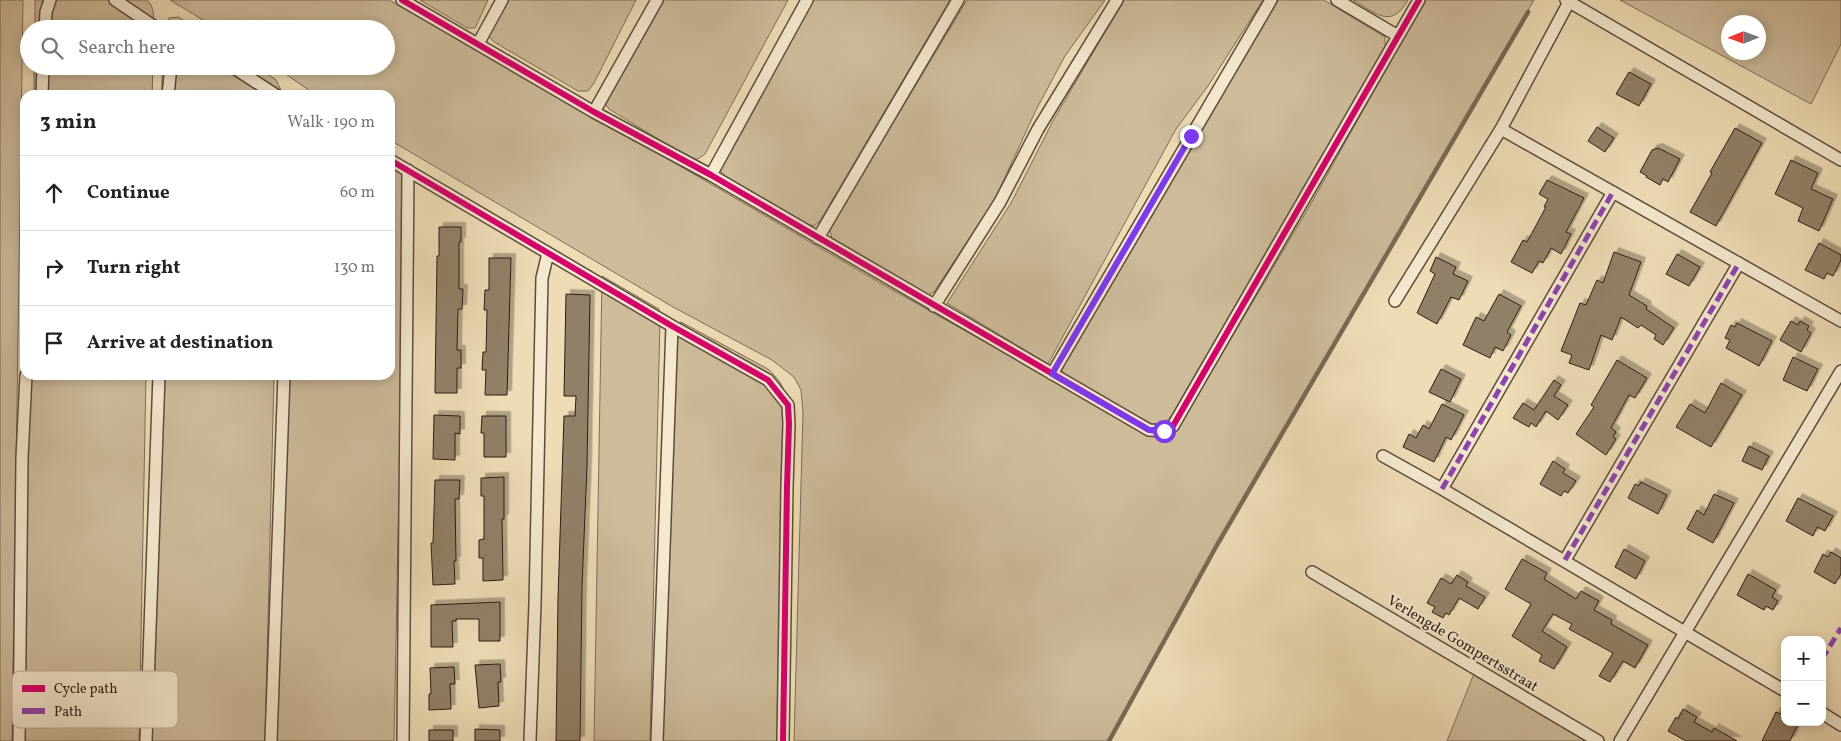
<!DOCTYPE html>
<meta charset="utf-8">
<style>
:root{--surface:#fff;--page:#f6f6f6;--text:#222;--muted:#767676;--line:#e0e0e0}
body{margin:0;font-family:Vollkorn,serif;background:var(--page);color:var(--text)}
.controls{position:absolute;right:15px;bottom:15px;display:grid;overflow:hidden;border-radius:10px;box-shadow:0 2px 12px #0003}
.controls button{width:45px;height:45px;display:grid;place-items:center;padding:0;border:0;border-bottom:1px solid var(--line);background:var(--surface);color:var(--text);font:25px sans-serif}
.compass{position:absolute;left:1721px;top:15px;width:45px;height:45px;border-radius:50%;background:var(--surface);box-shadow:0 2px 12px #0003;rotate:269deg}
.stop{position:absolute;width:15px;height:15px;margin:-11px;border:4px solid #7c3aed;border-radius:50%;background:#fff}
.stop.end{background:#7c3aed;border-color:#fff;box-shadow:0 1px 5px #0008}
.list{margin:0;padding:0;list-style:none}
h2{display:flex;justify-content:space-between;align-items:center;height:65px;margin:0;padding:0 20px;font-size:21px}
h2 small{font-size:16px;font-weight:400;color:var(--muted)}
.list li{display:grid;grid-template-columns:32px 1fr auto;gap:15px;align-items:center;box-sizing:border-box;height:75px;padding:0 20px;border-top:1px solid var(--line)}
.list b{display:block;font-size:19px;white-space:nowrap}
.list em{font-size:16px;font-style:normal;color:var(--muted)}
.icon{flex:none;width:28px;height:28px;fill:none;stroke:currentColor;stroke-width:2;stroke-linecap:round;stroke-linejoin:round}
.map{position:relative;flex:none;width:1841px;height:741px;overflow:hidden}
.search{position:absolute;background:var(--surface);box-shadow:0 2px 12px #0003;left:20px;top:20px;width:375px;height:55px;display:flex;align-items:center;gap:12px;box-sizing:border-box;padding:0 18px;border-radius:28px;color:var(--muted);font-size:19px}
.panel{position:absolute;background:var(--surface);box-shadow:0 2px 12px #0003;left:20px;top:90px;width:375px;height:290px;border-radius:15px}
.map>svg:first-child{display:block}
</style>
<div class="map">
<svg width="1841" height="741" viewBox="0 0 1841 741">
<defs>
<filter id="shadow"><feDropShadow dx="4.5" dy="-4.5" stdDeviation="0" flood-color="#0004"/></filter>
</defs>
<rect width="100%" height="100%" fill="#eedcb5"/>
<filter id="stains"><feTurbulence type="fractalNoise" baseFrequency=".004" numOctaves="4"/><feColorMatrix values="0 0 0 0 .2 0 0 0 0 .09 0 0 0 0 .02 0 0 0 .5 -.17"/></filter>
<radialGradient id="worn" r=".72"><stop offset=".6" stop-color="#630" stop-opacity="0"/><stop offset="1" stop-color="#630" stop-opacity=".3"/></radialGradient>
<!-- green -->
<path fill="#cdbb9a" stroke="#7d6c58" fill-rule="evenodd" d="M0 0H23L12 741H0Z
M35 0H147C155 7 154 19 153 29H35Z
M170 0H389L615 128 882 284 1152 436 1168 437 1177 430 1309 207 1425 0H1534L1217 545 1109 741H794L803 412 801 390 794 377 772 360 673 307 390 140V95H316L274 66H386V29H218Z
M420 0H488L475 28H467Z
M501 0H636L594 83 588 91H578L494 42 488 36Z
M654 0H788L705 154 698 159H691L609 109 603 101Z
M804 0H950L820 221 814 226 804 223 725 176 720 170 718 162Z
M967 0H1105L1065 56 1036 110 995 199 934 292 928 295 832 238 830 231 832 224Z
M1124 0H1263L1208 86 1176 129 1048 364 947 303 1011 203 1054 119Z
M1278 0H1324L1385 37V47L1170 418 1161 424H1152L1067 377 1062 371 1064 363Z
M1353 0H1408C1391 30 1376 13 1353 0Z
M1620 0H1841V44L1811 104ZM1728 22H1758V52H1728Z
M178 17 198 29H163L169 18Z
M34 66H153L152 95H34Z
M162 66H256L276 80 281 90V95H162Z
M390 154 408 166 402 332 394 741H275L284 375H390Z
M602 276 659 309 660 320 650 741H594Z
M681 322 768 369C778 378 784 387 788 400L780 741H658L672 328Z
M28 375H146L139 741H21Z
M156 375H274L265 741H148Z
M1477 666 1605 741H1447Z"/>
<g fill="none" stroke-linecap="round" stroke-linejoin="round">
<!-- stream -->
<path stroke="#796855" stroke-width="4.5" d="M1109 741 1217 545 1528 12"/>
</g>
<!-- building -->
<path fill="#918068" stroke="#2d1c15" filter="url(#shadow)" d="M1629 72 1651 84 1639 106 1616 94Z
M1597 127 1614 138 1605 152 1588 141Z
M1735 128 1762 143 1716 226 1690 212 1712 173 1710 172Z
M1658 148 1680 159 1668 182 1663 179 1660 185 1646 177 1647 176 1640 172 1652 150Z
M1791 160 1818 173 1811 189 1833 199 1819 231 1798 221 1803 208 1775 194Z
M1547 180 1584 198 1566 232 1571 234 1561 254 1551 248 1543 263 1539 261 1532 273 1511 262 1523 240 1527 242 1546 207H1544L1548 199 1539 194Z
M439 227H461V242H459V289H463L462 309H458L457 350H461V368H457V393H435L437 256H439Z
M1819 243 1841 255V260L1833 276 1827 273 1824 279 1805 270Z
M1614 252 1641 262 1629 295 1647 306 1646 309 1674 328 1663 345 1654 339 1656 335 1641 325 1638 328 1621 317 1612 340 1601 335 1589 370 1569 363 1572 355 1561 351 1580 303 1586 305 1597 280 1603 283Z
M1677 254 1700 267 1689 286 1666 274Z
M1436 257 1456 267 1453 274 1468 281 1459 300 1451 297 1437 324 1417 313 1435 274 1430 271Z
M489 258H511L507 395H485L486 370H482L483 352H486L487 310H484L485 290H489Z
M566 294 590 295 587 466 582 587 580 741H556L558 597 564 416H575L576 396H564Z
M1499 294 1521 306 1507 332 1511 335 1503 351 1495 347 1490 358 1463 345 1476 317 1484 321Z
M1791 321 1798 325 1800 321 1809 326 1807 330 1811 333 1801 352 1780 340Z
M1737 323 1772 341 1759 366 1726 348 1730 340 1725 338 1731 325 1735 327Z
M1793 357 1818 369 1807 391 1783 380Z
M1617 360 1647 378 1635 398 1629 395 1611 428 1616 432 1613 437 1616 439 1606 455 1576 434 1594 407 1591 405Z
M1441 369 1461 379 1450 402 1429 392Z
M1554 380 1561 385 1554 396 1568 405 1558 420 1546 411 1536 427 1531 423 1529 427 1513 418 1523 403 1534 410Z
M1721 383 1742 395 1711 447 1676 427 1690 404 1705 413Z
M1442 404 1464 415 1451 440 1446 437 1434 462 1403 447 1409 434 1416 438 1423 425 1429 429Z
M434 415 460 416V434L455 433V460L433 459Z
M482 416H506V457H484V433H481Z
M1749 446 1769 456 1762 470 1742 461Z
M1553 461 1565 469 1563 473 1576 481 1568 493 1564 491 1561 496 1540 484Z
M504 477V519H502L503 580 483 581V558H479V540L484 539V496H481V478Z
M435 480H460L459 499H455L456 561H454L455 584 433 585 431 543H433Z
M1641 482 1667 495 1658 514 1628 498 1635 484 1639 486Z
M1714 494 1734 503 1713 543 1687 529 1697 510 1704 515Z
M1798 498 1833 516 1825 531 1817 527 1813 536 1786 521Z
M1624 549 1645 561 1636 579 1615 567Z
M1831 552 1841 558V574L1835 584 1814 572 1823 554 1828 557Z
M1522 559 1547 573 1544 579 1576 599 1581 591 1599 601 1594 610 1612 620 1611 624 1648 645 1635 668 1623 661 1610 682 1599 676 1613 653 1569 629 1572 624 1553 614 1542 631 1567 647 1554 669 1539 661 1542 655 1512 636 1531 604 1505 589Z
M1748 574 1776 590 1772 597 1778 601 1773 610 1766 606 1764 610 1737 595Z
M1457 575 1468 582 1466 586 1485 597 1478 609 1459 598 1449 615 1446 613 1443 618 1432 612 1435 607 1427 603 1441 578 1451 584Z
M500 602V641H479V619H456V621H452L453 647H431V605Z
M500 664 501 682H498L499 706 479 708 475 665Z
M454 667 455 684H450L451 709 429 710V694H431L430 668Z
M1683 709 1697 717 1694 722 1712 732 1714 728 1737 741H1686L1668 731 1676 717 1678 719Z
M1776 712 1785 716V722H1799L1790 741H1762Z
M475 729 500 730V741H475Z
M429 730H453V741H429Z"/>
<g fill="none" stroke-linecap="round" stroke-linejoin="round">
<!-- minor casing -->
<g stroke="#5d4c3d" stroke-width="14">
<path id="minor" d="M115 0 158 29
M402 0 594 112 711 175 1149 430 1164 431 1173 426 1419 0
M1337 0 1398 36
M1566 0 1841 160
M45 29 46 12 50 0
M478 44 502 0
M231 66 276 95
M42 95 43 66
M168 95 171 66
M594 112 657 0
M1501 129 1841 321
M390 160 672 326 768 380 788 405 789 424 787 487 783 741
M711 175 807 0
M818 238 958 0
M1395 301 1501 129 1569 2
M934 306 1000 202 1038 129 1117 0
M1052 374 1271 0
M1383 456 1442 489 1785 691
M1442 489 1613 192
M1565 560 1739 263
M1312 572 1598 741
M1822 713 1841 725
M19 741 22 458 26 375
M146 741 159 375
M271 741 284 375
M403 741 408 170
M530 741 535 603 542 278 548 253
M657 741 672 326
M1620 741 1841 371"/>
</g>
<!-- minor -->
<use href="#minor" stroke="#f4e8cf" stroke-width="11"/>
<!-- quiet -->
<path stroke="#8e44ad" stroke-width="5" stroke-dasharray="10 5" stroke-linecap="butt" d="M1442 489 1613 192
M1565 560 1739 263
M1822 659 1841 628"/>
<!-- cycleway casing -->
<g stroke="#f4e8cf" stroke-width="9">
<path id="cycleway" d="M402 0 594 112 711 175 1149 430 1164 431 1173 426 1419 0
M390 160 672 326 768 380 788 405 789 424 787 487 783 741"/>
</g>
<!-- cycleway -->
<use href="#cycleway" stroke="#d6006c" stroke-width="6"/>
</g>
<g fill="none" stroke-linecap="round" stroke-linejoin="round">
<!-- route -->
<path stroke="#7c3aed" stroke-width="6" d="M1164 431 1149 430 1052 374 1191 136"/>
</g>
<g text-anchor="middle" stroke-width="4" stroke-linejoin="round" paint-order="stroke">
<!-- street labels -->
<g font-size="15" fill="#2d1c15" stroke="#f4e8cf">
<text transform="translate(1463 643) rotate(31)" y="5">Verlengde Gompertsstraat</text>
</g>
</g>
<!-- legend -->
<rect x="12" y="671" width="166" height="57" rx="8" fill="#f4e8cf" stroke="#b8ab97" stroke-width="1"/>
<rect x="22" y="685" width="23" height="7" fill="#d6006c"/>
<rect x="22" y="708" width="23" height="6" fill="#8e44ad"/>
<g font-size="14" fill="#2d1c15">
<text x="54" y="693">Cycle path</text>
<text x="54" y="716">Path</text>
</g>
<rect width="100%" height="100%" filter="url(#stains)"/>
<rect width="100%" height="100%" fill="url(#worn)"/>
</svg>
<div class="controls">
<button>+</button>
<button>−</button>
</div>
<svg class="compass" viewBox="-18 -18 36 36"><path d="M0-13l5 13h-10z" fill="#e53935"/><path d="M0 13l5-13h-10z" fill="#767676"/></svg>
<div class="stop" style="left:1164px;top:431px"></div>
<div class="stop end" style="left:1191px;top:136px"></div>
<div class="search"><svg class="icon" aria-label="search" viewBox="0 0 24 24"><circle cx="10" cy="10" r="6"/><path d="M15 15l6 6"/></svg>Search here</div>
<section class="panel">
<h2>3 min<small>Walk · 190 m</small></h2>
<ul class="list">
<li><svg class="icon" aria-label="ahead" viewBox="0 0 24 24"><path d="M12 20V5M6 11l6-6 6 6"/></svg><div><b>Continue</b></div><em>60 m</em></li>
<li><svg class="icon" aria-label="right" viewBox="0 0 24 24"><path d="M7 20v-9h11M14 6l5 5-5 5"/></svg><div><b>Turn right</b></div><em>130 m</em></li>
<li><svg class="icon" aria-label="arrive" viewBox="0 0 24 24"><path d="M6 21V4h12l-3 4 3 4H6"/></svg><div><b>Arrive at destination</b></div></li>
</ul>
</section>
</div>
